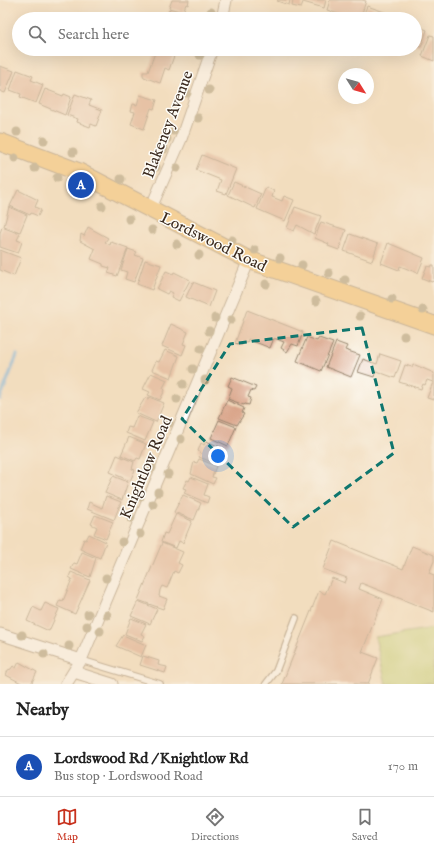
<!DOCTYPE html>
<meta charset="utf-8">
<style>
:root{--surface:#fff;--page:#f6f6f6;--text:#222;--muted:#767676;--line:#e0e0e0;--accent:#c8321e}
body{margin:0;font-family:"IM FELL English",serif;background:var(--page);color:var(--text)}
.compass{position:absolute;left:338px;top:68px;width:36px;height:36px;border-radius:50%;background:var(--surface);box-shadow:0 4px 16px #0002;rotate:127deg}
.you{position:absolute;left:218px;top:456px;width:14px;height:14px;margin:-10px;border:3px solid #fff;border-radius:50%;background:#1a73e8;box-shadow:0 0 0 6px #1a73e833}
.badge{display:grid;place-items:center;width:26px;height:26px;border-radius:50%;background:var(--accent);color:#fff;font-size:13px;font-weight:700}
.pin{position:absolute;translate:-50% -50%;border:2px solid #fff;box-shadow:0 1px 4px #0006}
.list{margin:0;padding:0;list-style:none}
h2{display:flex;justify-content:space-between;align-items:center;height:52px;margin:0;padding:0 16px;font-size:17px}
h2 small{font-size:13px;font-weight:400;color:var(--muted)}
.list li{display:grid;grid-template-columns:26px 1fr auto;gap:12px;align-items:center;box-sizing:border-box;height:60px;padding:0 16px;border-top:1px solid var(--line)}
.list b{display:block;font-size:15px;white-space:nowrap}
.list p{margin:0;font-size:13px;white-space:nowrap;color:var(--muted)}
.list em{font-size:13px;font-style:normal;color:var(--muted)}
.icon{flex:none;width:22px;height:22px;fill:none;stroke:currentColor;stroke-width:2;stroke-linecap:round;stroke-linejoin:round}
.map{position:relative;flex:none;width:434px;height:684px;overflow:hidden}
.search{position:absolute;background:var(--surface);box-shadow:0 4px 16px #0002;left:12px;right:12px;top:12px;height:44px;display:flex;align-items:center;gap:10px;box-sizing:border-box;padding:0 14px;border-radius:22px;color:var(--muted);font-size:15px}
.sheet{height:112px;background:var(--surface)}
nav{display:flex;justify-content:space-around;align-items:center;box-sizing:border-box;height:56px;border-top:1px solid var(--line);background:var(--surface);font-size:11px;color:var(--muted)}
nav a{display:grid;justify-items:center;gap:2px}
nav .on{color:var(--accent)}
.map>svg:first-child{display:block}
</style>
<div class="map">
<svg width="434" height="684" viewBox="0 0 434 684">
<rect width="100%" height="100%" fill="#fdfcf7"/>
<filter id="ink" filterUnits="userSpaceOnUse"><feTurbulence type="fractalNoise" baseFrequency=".025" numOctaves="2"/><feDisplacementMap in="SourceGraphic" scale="8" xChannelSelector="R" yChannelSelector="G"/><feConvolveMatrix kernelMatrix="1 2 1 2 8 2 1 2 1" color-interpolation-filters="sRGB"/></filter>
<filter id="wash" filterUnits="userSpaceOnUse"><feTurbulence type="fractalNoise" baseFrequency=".012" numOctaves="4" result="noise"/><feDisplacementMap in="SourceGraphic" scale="16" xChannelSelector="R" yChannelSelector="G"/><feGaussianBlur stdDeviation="0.9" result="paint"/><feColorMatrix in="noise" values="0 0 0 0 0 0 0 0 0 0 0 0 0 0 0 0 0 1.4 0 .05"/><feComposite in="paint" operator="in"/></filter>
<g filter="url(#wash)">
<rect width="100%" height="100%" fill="#f2ddbe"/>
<!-- green -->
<path fill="#bfd275" stroke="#7d7e4a" d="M434 628V684H386L375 637Z"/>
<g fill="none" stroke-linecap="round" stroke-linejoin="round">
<!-- stream -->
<path stroke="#6cafe1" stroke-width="3.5" d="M0 399 17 355"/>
</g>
<g id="blocks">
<!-- building -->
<path fill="#d9a387" d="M172 0H189L188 5 186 4 183 12 169 8Z
M278 0H290L289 5 277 1Z
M293 0H326L324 8 303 2 301 8 292 6Z
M330 0H362L366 1 360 19H352L327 10Z
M367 6 396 16 395 19H362Z
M169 10 183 14 181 19H167Z
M415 25 427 30 421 47 415 45Z
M430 35 434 36V61L422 56Z
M160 49H173L171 53Z
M156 50 174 56 169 70 165 68 160 83 144 77 143 75V72H148Z
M0 66 14 71 5 93 0 91Z
M17 70 33 76 31 80 43 85 36 103 20 97 21 94 10 90Z
M45 89 63 96 64 94 71 97 65 115 39 104Z
M75 94 91 100 89 105 102 110 96 126 91 124 90 127 77 122 78 119 67 115Z
M140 95 157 100 154 109 151 108 144 129 131 124 135 112 131 111 133 104 137 105Z
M202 155 236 169 226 194 217 191 221 180 196 170Z
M234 182 261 194 255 208 228 195Z
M266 187 274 191 272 197 282 201 284 196 294 200 285 221 257 209Z
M18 190 38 200 35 207 41 210 38 216 31 213 30 215 10 206Z
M9 207 27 215 20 232 4 226Z
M295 207 321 216 314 234 297 225 294 231 287 228Z
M321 222 346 230 339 250 328 246 329 244 315 238Z
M2 227 20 234 17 240 22 242 18 253 0 247V233Z
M88 227 108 238 105 242 110 245 111 242 128 248 117 276 108 273 110 268 103 266V264L91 259 95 249 80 241 81 234 84 236Z
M350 234 378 244 372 261 344 251Z
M388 243 424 258 418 273 400 266 399 270 381 263Z
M128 249 137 252 135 255 143 258 134 282 125 279 127 272 121 270Z
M0 250 21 258 14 276 0 270Z
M145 260 161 265 152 290 137 284Z
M432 265H434V280L432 282 422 278 427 266 431 267Z
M166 271 173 274 174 272 190 280 179 301 171 297 173 293 169 291 167 294 157 289Z
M193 282 215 291 209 307 186 297Z
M247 310 303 332 298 346 292 344 287 352 281 348 284 342 274 338 270 348 248 339 247 342 243 341 242 345 235 343Z
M171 324 188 332 183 344 186 345 182 355 162 346Z
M307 337 317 341 319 338 333 343 321 371 297 361Z
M336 342 347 346 345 350 360 355 351 377 326 367Z
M165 350 179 356 171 378 152 370 156 361 159 362Z
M380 354 401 361 395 378 376 371 374 377 358 372 363 359 377 364Z
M413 364 434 373V400L427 398 433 382 427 380 425 385 423 384 421 389 399 382 405 365 412 367Z
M151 373 167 380 163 388 165 390 160 400 148 395 150 392 143 389Z
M232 377 256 387 254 391 251 390 248 397 251 398 249 405 245 404 244 405 228 399 232 388 228 386Z
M149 397 164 403 156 422 136 413 145 398 148 399Z
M227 400 244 408 242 413 244 414 237 425 219 418Z
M137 416 153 422 145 441 126 433 128 427 132 428Z
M219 420 236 427 228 446 211 438Z
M129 437 146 444 140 459 137 458 135 461 121 455Z
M206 441 223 448 217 464 199 457 201 453 198 451 201 443 204 445Z
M117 455 134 462 132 469 135 470 130 481 110 472Z
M199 459 216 466 212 477 216 478 213 484 191 474 194 462 197 463Z
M113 476 128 482 122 500 105 493Z
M191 477 208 484 204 495 209 497 207 503 184 493 186 489 183 488 187 480 189 481Z
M183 495 201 503 194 520 174 512Z
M106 496 121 502 114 520 87 509 89 502 102 508Z
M176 514 192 521 183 543 179 541 176 548 161 542 164 533 167 534Z
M95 515 113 522 106 539 94 534 97 527 91 524Z
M89 534 106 542 100 558 80 549 84 539 86 540Z
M334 541 403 569 412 546 434 555V561L429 573 434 575V612L361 583 359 589 383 599 362 652 378 658 368 684H282L319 591 325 594 332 578 345 583 347 578 323 569Z
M162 543 183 552 178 563 182 565 178 573 174 571 167 588 162 586 160 590 159 596 167 599 163 609 138 600Z
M82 552 96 558 90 577 71 569 74 563 77 564Z
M71 572 90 580 75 614 57 606 60 600 63 601 72 579 69 577Z
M138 601 157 609 150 624 131 616Z
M45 603 59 609 49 631 27 621 33 607 41 611Z
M131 618 146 624 141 634 145 636 142 641 125 634Z
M123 635 146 645 141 657 116 646Z
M143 656 159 661 158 665 167 667 165 673 140 665Z
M19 662 37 672 31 684H23L6 675 8 670 11 669 13 666 16 668Z"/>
</g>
</g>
<g filter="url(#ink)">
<use href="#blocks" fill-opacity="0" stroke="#96846e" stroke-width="1"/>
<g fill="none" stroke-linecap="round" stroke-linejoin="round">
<!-- service casing -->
<g stroke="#96846e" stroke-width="8">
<path id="service" d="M81 660 160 684
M266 684 276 671 296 618"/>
</g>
<!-- minor casing -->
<g stroke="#96846e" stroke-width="13">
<path id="minor" d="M222 19 226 0
M150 210 181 139 212 49
M0 634 81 660
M74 672 112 684
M66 684 81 660 249 260"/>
</g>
<!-- primary casing -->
<g stroke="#96846e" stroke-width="19">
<path id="primary" d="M0 142 79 172 249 260 434 325"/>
</g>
<!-- service -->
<use href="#service" stroke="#fff" stroke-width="5.5"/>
<!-- minor -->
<use href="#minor" stroke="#fff" stroke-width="11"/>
<!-- primary -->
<use href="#primary" stroke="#f5c16b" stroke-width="17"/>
</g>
<!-- trees -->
<g fill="#a39674">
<circle cx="211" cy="12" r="4.5"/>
<circle cx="200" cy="55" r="4.5"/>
<circle cx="209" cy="90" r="4.5"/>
<circle cx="187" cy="93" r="4.5"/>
<circle cx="198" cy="118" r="4.5"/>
<circle cx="173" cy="131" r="4.5"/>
<circle cx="17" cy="132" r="4.5"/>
<circle cx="167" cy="139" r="4.5"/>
<circle cx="44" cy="140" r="4.5"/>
<circle cx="164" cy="149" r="4.5"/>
<circle cx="73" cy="152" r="4.5"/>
<circle cx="15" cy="158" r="4.5"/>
<circle cx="156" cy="167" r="4.5"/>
<circle cx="35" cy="168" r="4.5"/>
<circle cx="177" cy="168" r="4.5"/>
<circle cx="57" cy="178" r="4.5"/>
<circle cx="121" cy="179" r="4.5"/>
<circle cx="75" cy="189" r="4.5"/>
<circle cx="102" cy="206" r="4.5"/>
<circle cx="129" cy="219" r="4.5"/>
<circle cx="152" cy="230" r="4.5"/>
<circle cx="232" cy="240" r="4.5"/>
<circle cx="177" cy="244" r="4.5"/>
<circle cx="255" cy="250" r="4.5"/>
<circle cx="199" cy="255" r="4.5"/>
<circle cx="280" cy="258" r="4.5"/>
<circle cx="302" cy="265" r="4.5"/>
<circle cx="329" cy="273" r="4.5"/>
<circle cx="345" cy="280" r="4.5"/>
<circle cx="266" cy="284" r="4.5"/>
<circle cx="392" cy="299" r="4.5"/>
<circle cx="316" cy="301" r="4.5"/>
<circle cx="423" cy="310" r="4.5"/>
<circle cx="360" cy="316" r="4.5"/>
<circle cx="215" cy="318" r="4.5"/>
<circle cx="231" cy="320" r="4.5"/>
<circle cx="209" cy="331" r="4.5"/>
<circle cx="404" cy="336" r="4.5"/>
<circle cx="201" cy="349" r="4.5"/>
<circle cx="193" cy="369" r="4.5"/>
<circle cx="205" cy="380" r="4.5"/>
<circle cx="183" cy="384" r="4.5"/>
<circle cx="177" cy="399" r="4.5"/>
<circle cx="169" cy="423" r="4.5"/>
<circle cx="181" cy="439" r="4.5"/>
<circle cx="152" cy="468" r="4.5"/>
<circle cx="168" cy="474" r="4.5"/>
<circle cx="158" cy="492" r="4.5"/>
<circle cx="140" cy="497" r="4.5"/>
<circle cx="153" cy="504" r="4.5"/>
<circle cx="131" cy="518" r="4.5"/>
<circle cx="140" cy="534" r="4.5"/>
<circle cx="122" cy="542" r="4.5"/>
<circle cx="106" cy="578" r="4.5"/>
<circle cx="88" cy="614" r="4.5"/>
<circle cx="107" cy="615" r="4.5"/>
<circle cx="87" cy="626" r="4.5"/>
<circle cx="100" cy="631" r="4.5"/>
<circle cx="22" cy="635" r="4.5"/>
<circle cx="69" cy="646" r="4.5"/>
<circle cx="44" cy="654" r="4.5"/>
</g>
</g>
<!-- marked area -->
<path d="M0 0H434V684H0ZM362 328 394 453 293 527 182 419 230 344Z" fill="#f2ddbe" fill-opacity=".55" fill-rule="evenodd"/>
<path fill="none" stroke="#0f766e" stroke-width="3" stroke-dasharray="8 5" stroke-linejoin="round" d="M362 328 394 453 293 527 182 419 230 344Z"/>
<g text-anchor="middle" stroke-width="3" stroke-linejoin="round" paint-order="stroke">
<!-- street labels -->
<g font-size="16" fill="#3b2a1e" stroke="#fdfcf7">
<text transform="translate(167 124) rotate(-69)" y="6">Blakeney Avenue</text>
<text transform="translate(214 241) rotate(26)" y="6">Lordswood Road</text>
<text transform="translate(145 467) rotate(-67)" y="6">Knightlow Road</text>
</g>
</g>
</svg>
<svg class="compass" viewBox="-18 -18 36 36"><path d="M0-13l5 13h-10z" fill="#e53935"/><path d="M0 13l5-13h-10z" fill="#767676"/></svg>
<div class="you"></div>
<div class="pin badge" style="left:81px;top:185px;background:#1a4fb4">A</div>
<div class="search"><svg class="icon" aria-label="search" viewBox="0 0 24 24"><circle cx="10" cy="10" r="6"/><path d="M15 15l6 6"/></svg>Search here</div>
</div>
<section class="sheet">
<h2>Nearby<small></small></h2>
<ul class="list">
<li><span class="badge" style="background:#1a4fb4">A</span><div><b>Lordswood Rd / Knightlow Rd</b><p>Bus stop · Lordswood Road</p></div><em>170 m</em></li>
</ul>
</section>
<nav>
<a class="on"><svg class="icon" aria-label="map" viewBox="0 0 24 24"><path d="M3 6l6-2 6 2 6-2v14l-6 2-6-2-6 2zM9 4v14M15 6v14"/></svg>Map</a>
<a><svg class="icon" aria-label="directions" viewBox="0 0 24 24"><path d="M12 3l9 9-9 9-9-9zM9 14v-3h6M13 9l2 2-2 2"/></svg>Directions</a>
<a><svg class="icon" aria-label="saved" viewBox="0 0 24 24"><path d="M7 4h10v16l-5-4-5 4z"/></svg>Saved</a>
</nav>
